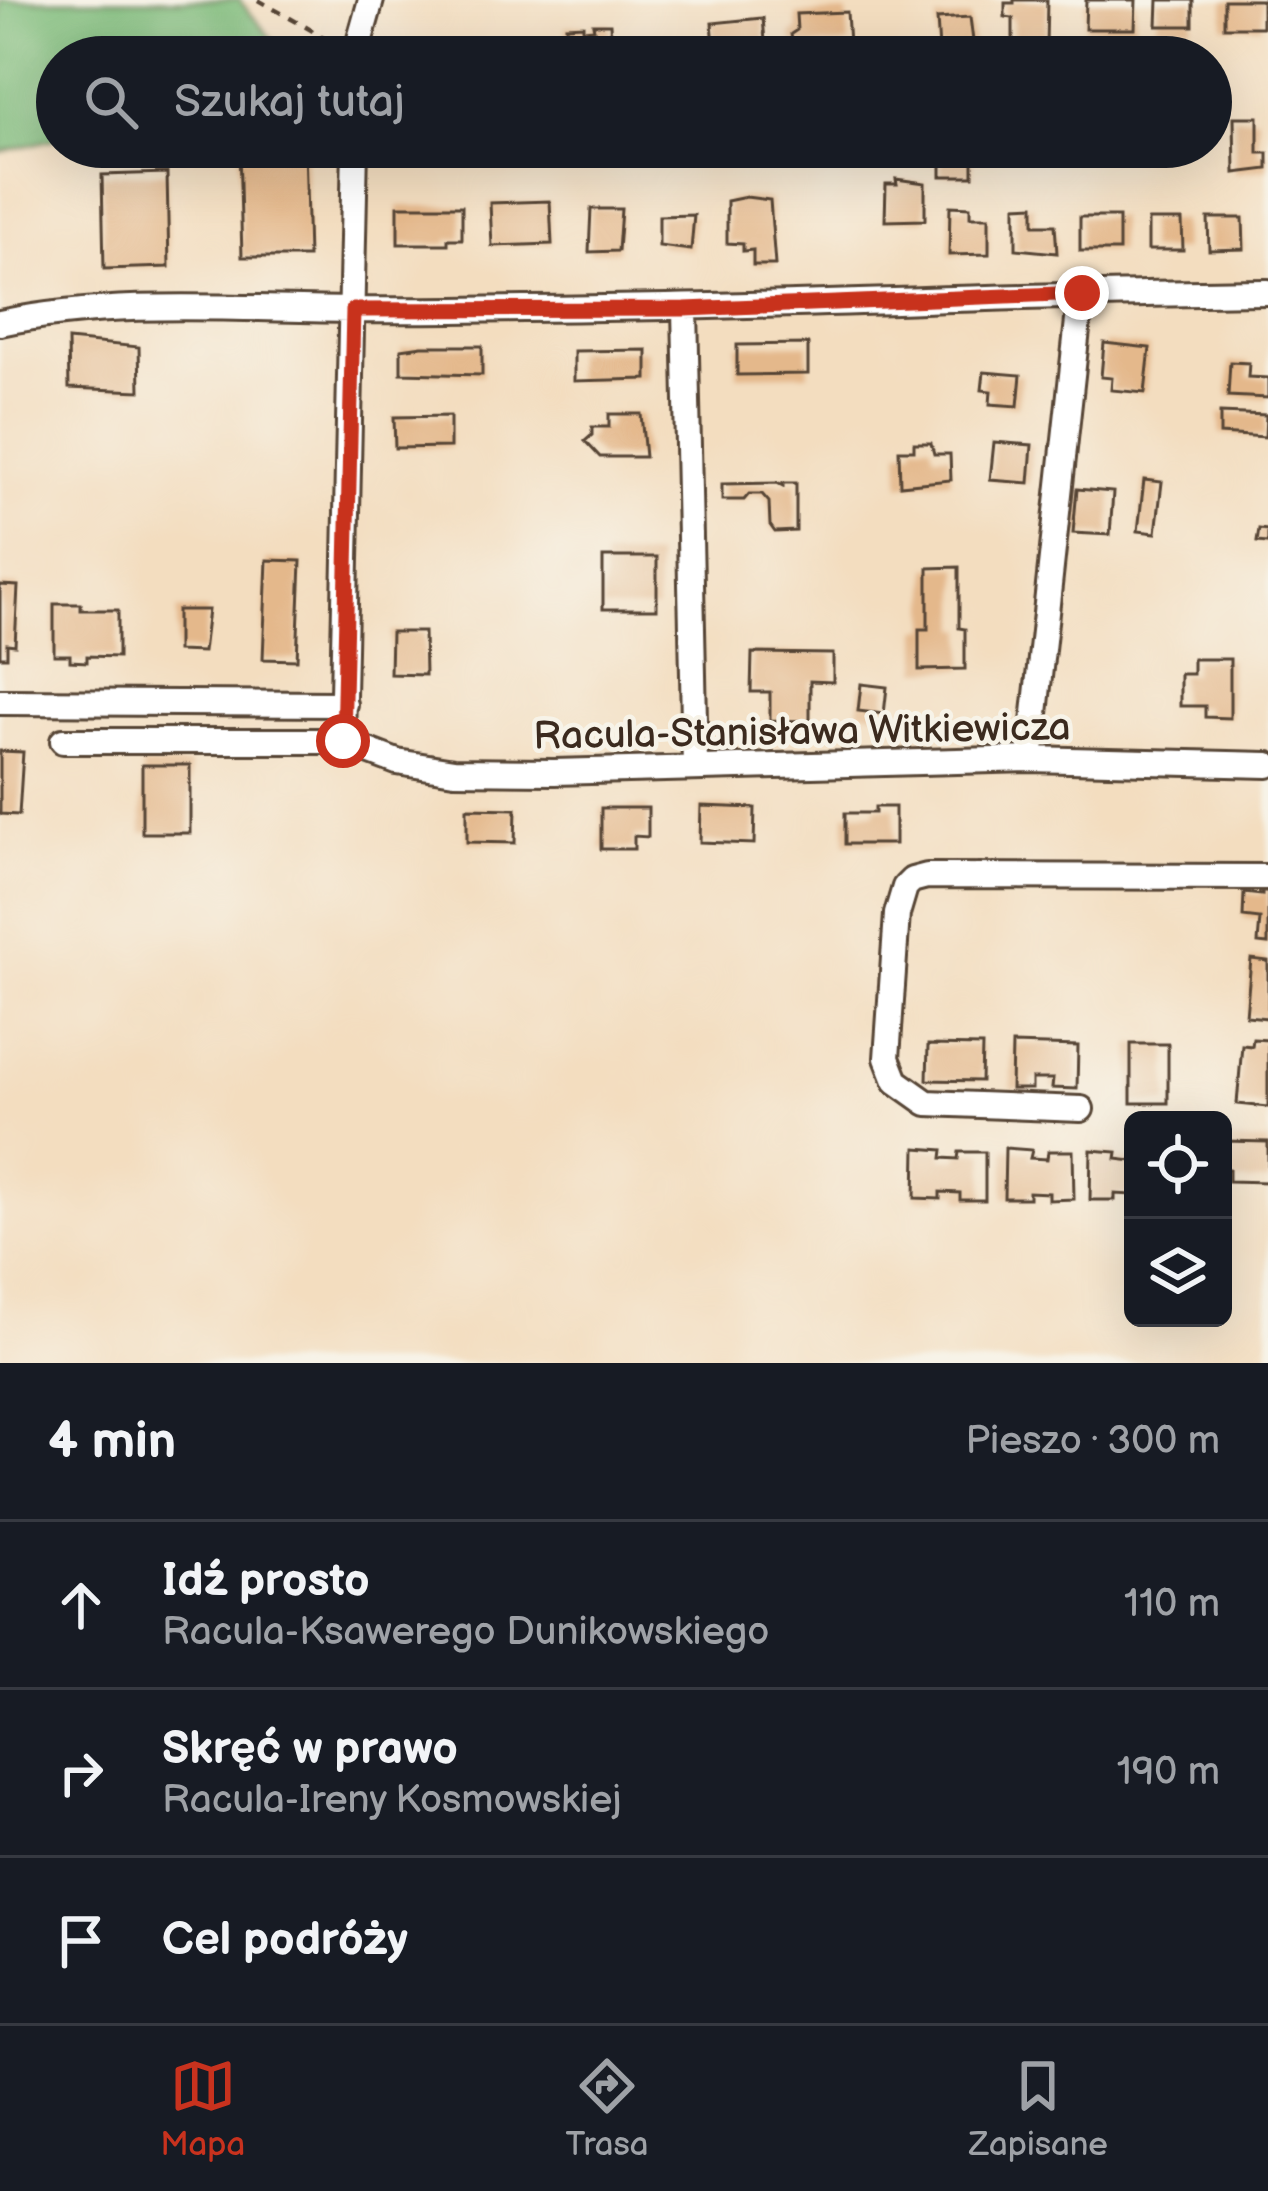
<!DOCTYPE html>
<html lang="pl">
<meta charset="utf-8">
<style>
:root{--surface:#171b24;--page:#20242c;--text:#f1f3f6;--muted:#9ea1a6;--line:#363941;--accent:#c8321e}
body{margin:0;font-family:"Balsamiq Sans",sans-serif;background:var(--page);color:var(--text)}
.controls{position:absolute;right:36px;bottom:36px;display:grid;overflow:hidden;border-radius:18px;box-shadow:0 12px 48px #0002}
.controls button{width:108px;height:108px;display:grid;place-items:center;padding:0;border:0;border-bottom:3px solid var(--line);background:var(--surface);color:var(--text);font:60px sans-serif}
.stop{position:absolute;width:36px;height:36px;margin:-27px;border:9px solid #c8321e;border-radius:50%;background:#fff}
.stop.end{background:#c8321e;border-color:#fff;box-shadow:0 3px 12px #0008}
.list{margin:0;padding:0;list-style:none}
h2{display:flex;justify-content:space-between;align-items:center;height:156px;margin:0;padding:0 48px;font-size:51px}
h2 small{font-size:39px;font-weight:400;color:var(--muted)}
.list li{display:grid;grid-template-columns:78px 1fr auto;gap:36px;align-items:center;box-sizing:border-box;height:168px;padding:0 48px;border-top:3px solid var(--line)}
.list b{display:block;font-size:45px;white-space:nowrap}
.list p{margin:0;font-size:39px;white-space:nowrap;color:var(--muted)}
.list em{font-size:39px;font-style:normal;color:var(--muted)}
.icon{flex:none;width:66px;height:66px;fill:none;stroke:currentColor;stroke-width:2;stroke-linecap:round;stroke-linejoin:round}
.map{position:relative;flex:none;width:1268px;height:1363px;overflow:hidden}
.search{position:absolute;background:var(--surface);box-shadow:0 12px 48px #0002;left:36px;right:36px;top:36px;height:132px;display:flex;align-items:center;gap:30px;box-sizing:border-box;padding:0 42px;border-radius:66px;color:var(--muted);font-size:45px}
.sheet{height:660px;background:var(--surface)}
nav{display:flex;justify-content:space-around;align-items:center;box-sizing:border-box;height:168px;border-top:3px solid var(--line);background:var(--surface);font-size:33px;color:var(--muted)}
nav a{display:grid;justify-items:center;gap:6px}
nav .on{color:var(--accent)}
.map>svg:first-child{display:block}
</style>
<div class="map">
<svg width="1268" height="1363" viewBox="0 0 1268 1363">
<rect width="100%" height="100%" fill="#f7f3e8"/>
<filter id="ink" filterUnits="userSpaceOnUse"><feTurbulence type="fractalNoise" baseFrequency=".00833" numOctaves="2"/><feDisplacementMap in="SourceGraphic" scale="24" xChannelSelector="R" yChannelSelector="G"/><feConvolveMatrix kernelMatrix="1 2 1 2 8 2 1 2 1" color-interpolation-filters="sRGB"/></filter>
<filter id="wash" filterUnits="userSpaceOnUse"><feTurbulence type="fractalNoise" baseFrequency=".004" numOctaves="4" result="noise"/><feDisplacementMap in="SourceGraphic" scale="48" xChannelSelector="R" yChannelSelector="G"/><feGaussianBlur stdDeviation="2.7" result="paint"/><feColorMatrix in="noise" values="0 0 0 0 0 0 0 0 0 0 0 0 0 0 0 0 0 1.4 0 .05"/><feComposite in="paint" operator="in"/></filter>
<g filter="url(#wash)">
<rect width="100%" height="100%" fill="#f3ddbf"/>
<!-- forest -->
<path fill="#7fbc7c" stroke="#5d734d" stroke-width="3" d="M0 0H239L287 57H57V138L0 152Z"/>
<g id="blocks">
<!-- building -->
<path fill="#e4b88b" d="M1014 0H1047L1046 46 1013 45V18L1005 17V3H1014Z
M1086 0H1136L1135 29H1085Z
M1158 0H1193V26H1157Z
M1224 0H1262V27H1224Z
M847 12 849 44 798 47 792 41 791 34 797 30 796 14Z
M970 17 975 57H959L957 47 939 49 937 19Z
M763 18 766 53 715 57 712 23Z
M593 24H610L612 57H568L566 26 583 25V30L594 29Z
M698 48 699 57H646V53Z
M1234 117H1258V153H1268V169L1235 173Z
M305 147 308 257H242L239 148Z
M941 147H973V176H941Z
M167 173 169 267 104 269 102 175Z
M896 179 925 183V220L885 221 886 184H897Z
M746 197 770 200 775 265H753V250L743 251V244L727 243V201Z
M550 201 552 244 492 246 490 203Z
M1034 205V225H1055L1057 253 1016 249V206Z
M398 206H462V239H448V244H398Z
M950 206 970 207V217H989V254L949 255Z
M591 209H621L618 251 589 252Z
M694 215 691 250 659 246V216Z
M1080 217H1119V251H1080Z
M1208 218H1243L1244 249 1209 250Z
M1148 220H1182L1183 250H1148Z
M68 340 139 347 140 391 69 388Z
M1104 343 1150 348 1145 393 1111 390 1112 378 1101 377Z
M808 344V374L737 375V345Z
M422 346H482V375L401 373V349Z
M647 350V379L574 381V351Z
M1230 362 1249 363 1248 377 1268 378V398L1228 396Z
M984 372 1021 375 1018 406 990 404 991 391 982 390Z
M1220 413 1266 415 1265 437 1220 434Z
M609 414H641L645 457H600L585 441 592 435V427H609Z
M450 416V447L395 448 394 417Z
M994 442 1032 445 1029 483 990 480Z
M914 443H931L934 454H950L951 480 900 485 899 450H914Z
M1144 480 1162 482 1156 533 1138 531Z
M777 483 783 486V483H796V531L775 532 770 525 769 502 762 494H749L744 500H722V484Z
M1077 489 1113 492 1110 535 1073 533Z
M1259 529 1268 530V543L1257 542Z
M603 557H657V609H603Z
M267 560 301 561 297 660 263 659Z
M959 567V628L965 629V669L919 670V629H928V568Z
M0 585 18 586 15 645 7 644V657H0Z
M54 604H81V610H118V657L87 656V662L70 661V655H54Z
M177 610H208L203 652 177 651Z
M391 632H424L425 675 390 674Z
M752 653 833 654V682L810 681V721L770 720V692H751Z
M1193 659H1230V718L1205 717V706H1180V674H1193Z
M861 684 887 687 884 714 858 711Z
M0 751 23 752 19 815 0 814Z
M142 765H190V833H142Z
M701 806 755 808 754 844 700 842Z
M875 807H895V844H845V813H875Z
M467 808 516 809 515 843 467 842Z
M601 808H648V837L634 836V849H601Z
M1262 891H1268V944L1258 943 1260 919 1243 917 1244 893 1262 895Z
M1251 959 1268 961V1018L1246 1016Z
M1253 1039 1268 1040V1107L1237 1104 1242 1045 1252 1046Z
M1012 1044 1078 1046 1077 1089 1052 1088 1053 1079H1032V1089H1011Z
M1131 1044H1168V1103H1131Z
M928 1045 982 1046 981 1081 927 1080Z
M1223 1141 1268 1142V1182L1229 1181V1169H1223Z
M916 1148 943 1150 942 1158 958 1159 959 1152H985V1200H960V1193L940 1192V1199L915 1198Z
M1005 1148 1032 1150 1030 1158 1047 1159 1048 1151H1073L1074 1199 1049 1200V1193L1029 1192V1198H1004Z
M1091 1150 1117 1152 1116 1159 1133 1161V1195L1115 1194V1200H1090Z"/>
</g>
</g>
<g filter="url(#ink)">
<use href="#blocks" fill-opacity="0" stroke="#574536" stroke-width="3"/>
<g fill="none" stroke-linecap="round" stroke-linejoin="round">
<!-- minor casing -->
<g stroke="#574536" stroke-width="30">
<path id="minor" d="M355 57 371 0
M685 309 695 766
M0 323C116 299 234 309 352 310 410 311 467 310 525 309 773 308 1020 294 1268 292
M0 702 344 704
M63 741H342L397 762 454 771 554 772 1030 759 1268 765
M342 741 355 147
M1030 759 1081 293
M1081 1109 927 1103 896 1081 887 1058 897 914 905 887 912 880 927 876 1268 877"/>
</g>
<!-- path -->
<path stroke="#574536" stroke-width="4.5" stroke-dasharray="9 9" stroke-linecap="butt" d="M258 0 336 44"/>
<!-- minor -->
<use href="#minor" stroke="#fff" stroke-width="24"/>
</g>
</g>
<g fill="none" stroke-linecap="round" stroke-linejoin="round" filter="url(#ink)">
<!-- route -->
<path stroke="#c8321e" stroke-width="15" d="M343 741 353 310 685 309 1082 293"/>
</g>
<g text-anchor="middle" stroke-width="9" stroke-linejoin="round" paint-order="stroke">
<!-- street labels -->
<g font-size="39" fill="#3b2a1e" stroke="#f7f3e8">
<text transform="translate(802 730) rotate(-1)" y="14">Racula-Stanisława Witkiewicza</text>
</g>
</g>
</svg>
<div class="controls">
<button><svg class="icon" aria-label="locate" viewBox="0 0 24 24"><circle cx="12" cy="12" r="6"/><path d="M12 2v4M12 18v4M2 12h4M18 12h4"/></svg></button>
<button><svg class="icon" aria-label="layers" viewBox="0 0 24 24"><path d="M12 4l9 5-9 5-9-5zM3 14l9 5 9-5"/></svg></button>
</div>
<div class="stop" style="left:343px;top:741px"></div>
<div class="stop end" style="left:1082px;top:293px"></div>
<div class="search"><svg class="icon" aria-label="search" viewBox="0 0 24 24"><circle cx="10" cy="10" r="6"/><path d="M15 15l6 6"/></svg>Szukaj tutaj</div>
</div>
<section class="sheet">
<h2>4 min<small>Pieszo · 300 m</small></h2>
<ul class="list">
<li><svg class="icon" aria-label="ahead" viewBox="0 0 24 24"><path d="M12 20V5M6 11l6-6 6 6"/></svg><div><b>Idź prosto</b><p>Racula-Ksawerego Dunikowskiego</p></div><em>110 m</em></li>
<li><svg class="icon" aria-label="right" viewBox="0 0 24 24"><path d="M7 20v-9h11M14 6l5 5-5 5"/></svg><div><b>Skręć w prawo</b><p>Racula-Ireny Kosmowskiej</p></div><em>190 m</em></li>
<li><svg class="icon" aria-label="arrive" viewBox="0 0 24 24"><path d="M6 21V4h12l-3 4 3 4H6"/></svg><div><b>Cel podróży</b></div></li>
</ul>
</section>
<nav>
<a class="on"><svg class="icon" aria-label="map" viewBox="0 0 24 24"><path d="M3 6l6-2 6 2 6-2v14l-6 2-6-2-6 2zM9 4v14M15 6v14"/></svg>Mapa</a>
<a><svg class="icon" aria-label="directions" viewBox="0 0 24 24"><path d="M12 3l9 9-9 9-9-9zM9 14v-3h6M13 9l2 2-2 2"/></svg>Trasa</a>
<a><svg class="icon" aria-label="saved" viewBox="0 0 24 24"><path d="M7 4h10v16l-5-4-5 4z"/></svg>Zapisane</a>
</nav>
